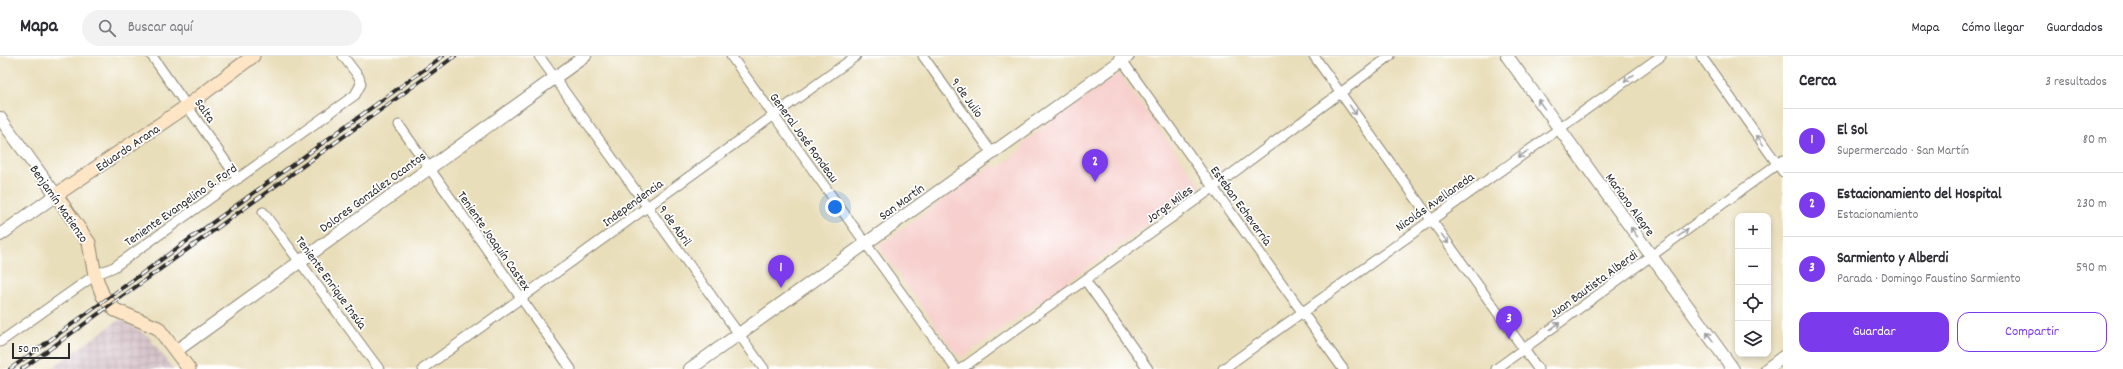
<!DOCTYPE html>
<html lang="es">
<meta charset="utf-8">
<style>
:root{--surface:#fff;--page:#f2f2f3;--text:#2b2b33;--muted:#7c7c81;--line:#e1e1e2;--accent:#7c3aed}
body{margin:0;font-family:Dekko,sans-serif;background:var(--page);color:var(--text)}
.controls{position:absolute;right:12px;bottom:12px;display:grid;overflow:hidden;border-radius:8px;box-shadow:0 2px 6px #0003}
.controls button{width:36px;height:36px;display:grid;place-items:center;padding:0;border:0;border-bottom:1px solid var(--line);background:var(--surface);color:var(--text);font:20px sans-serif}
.scale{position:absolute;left:12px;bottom:10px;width:58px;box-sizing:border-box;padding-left:4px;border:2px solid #2b2b2b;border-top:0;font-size:11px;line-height:14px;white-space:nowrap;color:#2b2b2b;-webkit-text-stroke:3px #fff;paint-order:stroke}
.you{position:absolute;left:835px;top:151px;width:14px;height:14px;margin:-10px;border:3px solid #fff;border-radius:50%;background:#1a73e8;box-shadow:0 0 0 6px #1a73e833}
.badge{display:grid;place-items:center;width:26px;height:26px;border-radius:50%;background:var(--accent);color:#fff;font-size:13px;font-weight:700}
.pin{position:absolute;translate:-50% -33px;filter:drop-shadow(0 1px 2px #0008)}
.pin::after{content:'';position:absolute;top:21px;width:14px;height:12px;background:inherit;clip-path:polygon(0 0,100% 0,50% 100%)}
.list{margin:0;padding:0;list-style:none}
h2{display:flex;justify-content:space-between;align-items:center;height:52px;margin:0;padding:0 16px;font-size:17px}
h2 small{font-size:13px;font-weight:400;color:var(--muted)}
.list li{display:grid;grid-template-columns:26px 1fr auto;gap:12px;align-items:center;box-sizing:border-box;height:64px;padding:0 16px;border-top:1px solid var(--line)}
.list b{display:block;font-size:15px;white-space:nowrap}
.list p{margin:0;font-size:13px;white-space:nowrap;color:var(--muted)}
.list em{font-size:13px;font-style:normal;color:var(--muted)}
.actions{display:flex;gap:8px;padding:12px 16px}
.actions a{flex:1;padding:9px 0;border:1px solid var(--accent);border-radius:12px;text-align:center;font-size:14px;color:var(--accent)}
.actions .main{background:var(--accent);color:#fff}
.icon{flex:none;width:22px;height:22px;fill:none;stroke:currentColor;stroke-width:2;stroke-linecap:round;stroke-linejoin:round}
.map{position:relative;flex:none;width:1783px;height:313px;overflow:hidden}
header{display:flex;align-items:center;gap:24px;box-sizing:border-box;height:56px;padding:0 20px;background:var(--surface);border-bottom:1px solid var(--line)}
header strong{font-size:19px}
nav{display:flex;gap:22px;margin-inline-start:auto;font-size:14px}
.search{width:280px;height:36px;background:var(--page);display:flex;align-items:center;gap:10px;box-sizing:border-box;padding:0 14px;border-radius:22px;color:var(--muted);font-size:15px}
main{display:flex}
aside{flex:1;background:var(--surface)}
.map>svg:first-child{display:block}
</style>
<header>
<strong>Mapa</strong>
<div class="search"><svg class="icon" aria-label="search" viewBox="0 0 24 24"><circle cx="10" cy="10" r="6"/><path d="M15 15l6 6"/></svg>Buscar aquí</div>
<nav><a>Mapa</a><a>Cómo llegar</a><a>Guardados</a></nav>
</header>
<main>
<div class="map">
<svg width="1783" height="313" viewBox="0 0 1783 313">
<defs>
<pattern id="industrial-grid" width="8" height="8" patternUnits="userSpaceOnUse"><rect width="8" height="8" fill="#d2bec4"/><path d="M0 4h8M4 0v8" fill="none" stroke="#b4a3a9"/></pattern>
</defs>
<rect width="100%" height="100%" fill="#fff"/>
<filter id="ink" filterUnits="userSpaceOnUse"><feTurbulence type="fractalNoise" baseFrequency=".025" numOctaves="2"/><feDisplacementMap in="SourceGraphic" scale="8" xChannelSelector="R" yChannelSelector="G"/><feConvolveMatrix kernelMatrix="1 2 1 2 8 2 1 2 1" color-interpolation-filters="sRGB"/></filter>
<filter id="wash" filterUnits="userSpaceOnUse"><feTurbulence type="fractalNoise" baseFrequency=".012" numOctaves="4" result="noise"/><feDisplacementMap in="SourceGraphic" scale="16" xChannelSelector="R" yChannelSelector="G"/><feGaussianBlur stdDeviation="0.9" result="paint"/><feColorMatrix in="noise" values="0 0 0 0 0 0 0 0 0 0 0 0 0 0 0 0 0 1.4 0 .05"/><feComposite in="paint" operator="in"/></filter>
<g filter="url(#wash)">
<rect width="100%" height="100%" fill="#e9deba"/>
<!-- built -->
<path fill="#f7d0ce" d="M1116 19H1120L1199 128V132L961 302 958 298H956L881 194V188L993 108 996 113 1022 94 1024 86Z"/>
<!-- industrial -->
<path fill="url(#industrial-grid)" d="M120 263 148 280 173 313H50Z"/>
</g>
<g filter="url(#ink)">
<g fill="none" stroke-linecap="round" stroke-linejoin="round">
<!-- minor casing -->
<g stroke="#8a8472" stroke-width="11">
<path id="minor" d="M152 0 238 123
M539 0 764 313
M731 0 956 313
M923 0 992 97
M1119 0 1343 313
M1314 0 1538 313
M1701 0 1783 116
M399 69 571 313
M263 156 379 313
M1085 224 1148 313
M0 286 95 219 114 211 355 39 361 28 359 21 343 0
M423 313 856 0
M961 313 1214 131 1390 0
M1223 313 1661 0
M1496 313 1783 104"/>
</g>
<!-- tertiary casing -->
<g stroke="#8a8472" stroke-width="14">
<path id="tertiary" d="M1507 0 1733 313
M0 62 56 139 0 179
M176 295 585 0
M690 313 1128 0
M1767 313 1783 301"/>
</g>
<!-- secondary casing -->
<g stroke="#8a8472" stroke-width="15">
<path id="secondary" d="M189 313 158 272 115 254 103 240 95 219 89 187 56 139 187 50 253 0"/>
</g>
<!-- minor -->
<use href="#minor" stroke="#fff" stroke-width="9"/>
<!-- tertiary -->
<use href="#tertiary" stroke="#fff" stroke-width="12"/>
<!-- secondary -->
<use href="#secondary" stroke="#fee5c5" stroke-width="13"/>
<!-- rail casing -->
<g stroke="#2b2b2b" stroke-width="4">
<path id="rail" d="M10 313 443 0
M22 313 455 0"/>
</g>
<!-- rail -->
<use href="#rail" stroke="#fff" stroke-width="2.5" stroke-dasharray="8" stroke-linecap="butt"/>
</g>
<!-- one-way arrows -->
<defs><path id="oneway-shaft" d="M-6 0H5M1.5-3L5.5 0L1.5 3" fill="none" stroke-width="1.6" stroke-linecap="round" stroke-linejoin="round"/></defs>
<g stroke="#a0a0a0">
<use href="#oneway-shaft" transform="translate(1629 22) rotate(145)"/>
<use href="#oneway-shaft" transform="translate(1541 48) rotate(-126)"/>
<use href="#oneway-shaft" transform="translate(1353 54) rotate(55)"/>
<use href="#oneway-shaft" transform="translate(1760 84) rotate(-125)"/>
<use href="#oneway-shaft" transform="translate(1523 98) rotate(145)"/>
<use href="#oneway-shaft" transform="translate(1634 176) rotate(-126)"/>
<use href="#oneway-shaft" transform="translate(1683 177) rotate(-36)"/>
<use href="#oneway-shaft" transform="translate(1445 183) rotate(54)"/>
<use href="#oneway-shaft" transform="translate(1555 270) rotate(-36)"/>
<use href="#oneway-shaft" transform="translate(1710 281) rotate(-126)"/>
</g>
</g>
<g text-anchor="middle" stroke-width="3.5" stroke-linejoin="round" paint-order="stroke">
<!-- street labels -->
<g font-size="13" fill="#2b2b2b" stroke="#fff">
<text transform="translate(968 41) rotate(54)" y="5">9 de Julio</text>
<text transform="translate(206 54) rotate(55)" y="5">Salta</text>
<text transform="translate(805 81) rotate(54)" y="5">General José Rondeau</text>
<text transform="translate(127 91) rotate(-34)" y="5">Eduardo Arana</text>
<text transform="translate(372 135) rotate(-36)" y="5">Dolores González Ocantos</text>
<text transform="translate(901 145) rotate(-36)" y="5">San Martín</text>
<text transform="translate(1434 145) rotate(-35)" y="5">Nicolás Avellaneda</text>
<text transform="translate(632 146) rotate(-36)" y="5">Independencia</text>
<text transform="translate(60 147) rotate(55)" y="5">Benjamín Matienzo</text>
<text transform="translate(1169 147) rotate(-36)" y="5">Jorge Miles</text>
<text transform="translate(180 148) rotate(-35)" y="5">Teniente Evangelino G. Ford</text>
<text transform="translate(1631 148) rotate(54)" y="5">Mariano Alegre</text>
<text transform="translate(1242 149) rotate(54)" y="5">Esteban Echeverría</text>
<text transform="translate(676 169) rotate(54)" y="5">9 de Abril</text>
<text transform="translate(495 184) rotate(55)" y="5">Teniente Joaquín Castex</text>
<text transform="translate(332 226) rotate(54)" y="5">Teniente Enrique Insúa</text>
<text transform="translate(1593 227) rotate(-36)" y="5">Juan Bautista Alberdi</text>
</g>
</g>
</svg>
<div class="controls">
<button>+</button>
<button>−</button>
<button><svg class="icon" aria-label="locate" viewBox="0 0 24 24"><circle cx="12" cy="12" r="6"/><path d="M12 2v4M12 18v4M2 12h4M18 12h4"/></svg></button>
<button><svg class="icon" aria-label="layers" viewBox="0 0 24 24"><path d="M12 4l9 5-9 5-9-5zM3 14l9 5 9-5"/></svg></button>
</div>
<div class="scale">50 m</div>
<div class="you"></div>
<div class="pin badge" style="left:781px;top:232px">1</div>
<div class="pin badge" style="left:1095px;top:126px">2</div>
<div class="pin badge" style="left:1509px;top:283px">3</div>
</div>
<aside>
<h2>Cerca<small>3 resultados</small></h2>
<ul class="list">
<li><span class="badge">1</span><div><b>El Sol</b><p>Supermercado · San Martín</p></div><em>80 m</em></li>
<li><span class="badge">2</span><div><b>Estacionamiento del Hospital</b><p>Estacionamiento</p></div><em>230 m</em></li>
<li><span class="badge">3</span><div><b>Sarmiento y Alberdi</b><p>Parada · Domingo Faustino Sarmiento</p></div><em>590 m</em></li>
</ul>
<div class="actions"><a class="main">Guardar</a><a>Compartir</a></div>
</aside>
</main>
